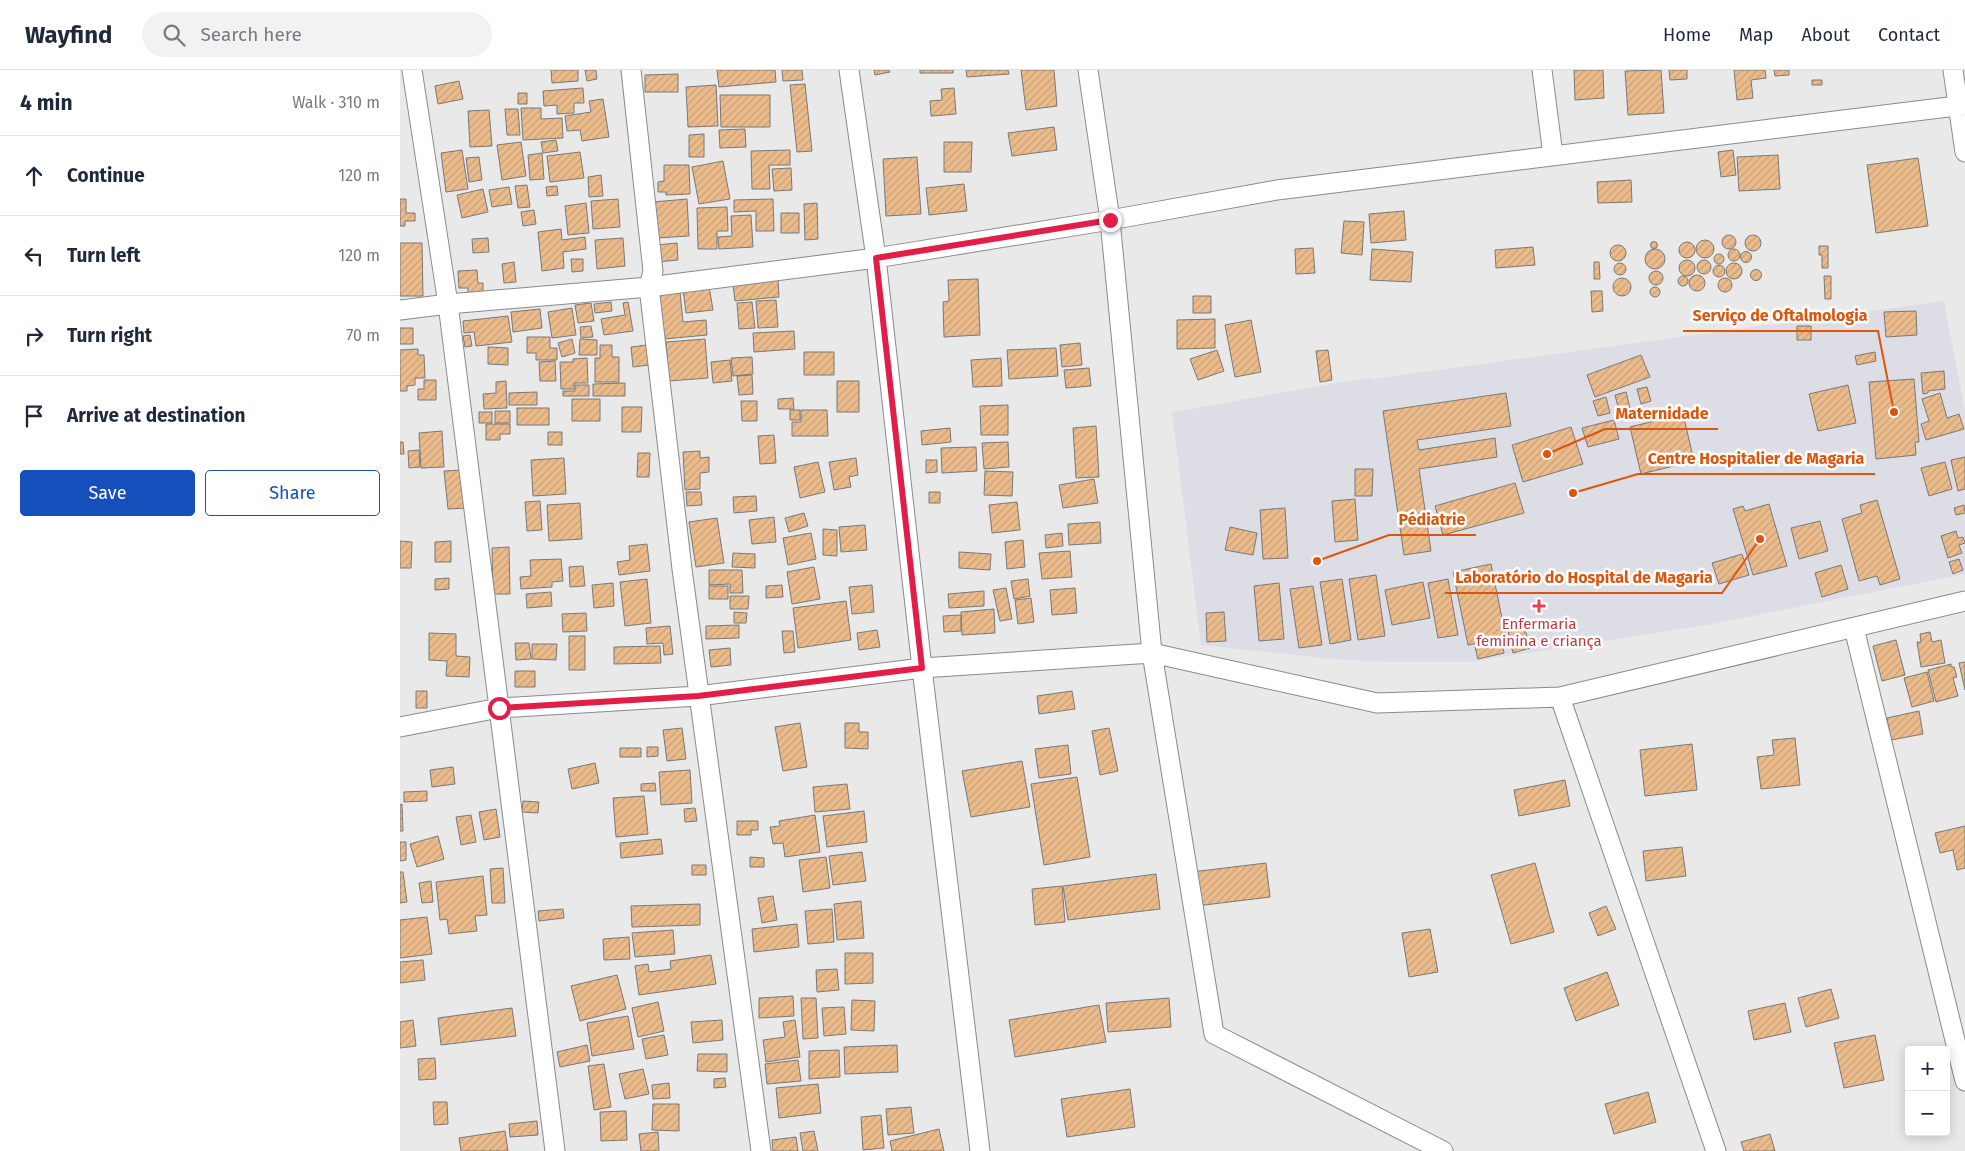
<!DOCTYPE html>
<meta charset="utf-8">
<style>
:root{--surface:#fff;--page:#f2f2f3;--text:#1f2937;--muted:#747a83;--line:#e0e1e3;--accent:#154fbb}
body{margin:0;font-family:"Fira Sans",sans-serif;background:var(--page);color:var(--text)}
.controls{position:absolute;right:15px;bottom:15px;display:grid;overflow:hidden;border-radius:5px;box-shadow:0 2px 12px #0003}
.controls button{width:45px;height:45px;display:grid;place-items:center;padding:0;border:0;border-bottom:1px solid var(--line);background:var(--surface);color:var(--text);font:25px sans-serif}
.stop{position:absolute;width:15px;height:15px;margin:-11px;border:4px solid #e11d48;border-radius:50%;background:#fff}
.stop.end{background:#e11d48;border-color:#fff;box-shadow:0 1px 5px #0008}
.list{margin:0;padding:0;list-style:none}
h2{display:flex;justify-content:space-between;align-items:center;height:65px;margin:0;padding:0 20px;font-size:21px}
h2 small{font-size:16px;font-weight:400;color:var(--muted)}
.list li{display:grid;grid-template-columns:32px 1fr auto;gap:15px;align-items:center;box-sizing:border-box;height:80px;padding:0 20px;border-top:1px solid var(--line)}
.list b{display:block;font-size:19px;white-space:nowrap}
.list em{font-size:16px;font-style:normal;color:var(--muted)}
.actions{display:flex;gap:10px;padding:15px 20px}
.actions a{flex:1;padding:11px 0;border:1px solid var(--accent);border-radius:5px;text-align:center;font-size:18px;color:var(--accent)}
.actions .main{background:var(--accent);color:#fff}
.icon{flex:none;width:28px;height:28px;fill:none;stroke:currentColor;stroke-width:2;stroke-linecap:round;stroke-linejoin:round}
.map{position:relative;flex:none;width:1565px;height:1081px;overflow:hidden}
header{display:flex;align-items:center;gap:30px;box-sizing:border-box;height:70px;padding:0 25px;background:var(--surface);border-bottom:1px solid var(--line)}
header strong{font-size:24px}
nav{display:flex;gap:28px;margin-inline-start:auto;font-size:18px}
.search{width:350px;height:45px;background:var(--page);display:flex;align-items:center;gap:12px;box-sizing:border-box;padding:0 18px;border-radius:28px;color:var(--muted);font-size:19px}
main{display:flex}
aside{flex:1;background:var(--surface)}
.map>svg:first-child{display:block}
</style>
<header>
<strong>Wayfind</strong>
<div class="search"><svg class="icon" aria-label="search" viewBox="0 0 24 24"><circle cx="10" cy="10" r="6"/><path d="M15 15l6 6"/></svg>Search here</div>
<nav><a>Home</a><a>Map</a><a>About</a><a>Contact</a></nav>
</header>
<main>
<aside>
<h2>4 min<small>Walk · 310 m</small></h2>
<ul class="list">
<li><svg class="icon" aria-label="ahead" viewBox="0 0 24 24"><path d="M12 20V5M6 11l6-6 6 6"/></svg><div><b>Continue</b></div><em>120 m</em></li>
<li><svg class="icon" aria-label="left" viewBox="0 0 24 24"><path d="M17 20v-9H6M10 6l-5 5 5 5"/></svg><div><b>Turn left</b></div><em>120 m</em></li>
<li><svg class="icon" aria-label="right" viewBox="0 0 24 24"><path d="M7 20v-9h11M14 6l5 5-5 5"/></svg><div><b>Turn right</b></div><em>70 m</em></li>
<li><svg class="icon" aria-label="arrive" viewBox="0 0 24 24"><path d="M6 21V4h12l-3 4 3 4H6"/></svg><div><b>Arrive at destination</b></div></li>
</ul>
<div class="actions"><a class="main">Save</a><a>Share</a></div>
</aside>
<div class="map">
<svg width="1565" height="1081" viewBox="0 0 1565 1081">
<defs>
<pattern id="building-hatch" width="6" height="6" patternUnits="userSpaceOnUse" patternTransform="scale(1.25)"><rect width="6" height="6" fill="#ebbb8c"/><path d="M-1 1l2-2M0 6l6-6M5 7l2-2" fill="none" stroke="#c8a078"/></pattern>
</defs>
<rect width="100%" height="100%" fill="#e9e9ea"/>
<!-- built -->
<path fill="#dddde6" d="M1544 231 1565 342V504L1313 554 1069 592H986L932 589 801 575 772 342 971 307 972 309Z"/>
<!-- building -->
<path fill="url(#building-hatch)" stroke="#7a7877" d="M151 0H178V11L152 13Z
M185 0H196L197 9 187 11Z
M317 0H375L376 12 319 17Z
M382 0H402L403 10 383 11Z
M474 0H489L490 2 475 5Z
M520 0H553V3H520Z
M566 0H608L609 4 567 7Z
M621 0H654L657 36 626 40Z
M1174 0H1203L1204 28 1175 30Z
M1261 0 1264 43 1228 45 1225 1Z
M1269 0H1287V9L1270 10Z
M1334 0H1365L1366 8 1351 10 1353 28 1337 30Z
M1374 0H1389V5L1375 6Z
M278 4V22H245V5Z
M1412 10H1422V15H1412Z
M59 11 63 29 38 34 35 16Z
M405 14 412 81 397 82 390 15Z
M316 15 318 56 288 57 286 17Z
M183 18 184 33H174V43L157 44V35L144 36 143 21Z
M554 18 556 44 531 46 530 31 542 30 541 19Z
M118 23H127V34H118Z
M320 25H370V57H321Z
M203 29 209 67 182 71 180 60 167 61 165 46 191 42 189 31Z
M121 38H141V49L162 48 163 68 123 70Z
M105 39H118L120 65H107Z
M89 40 92 76 70 77 68 41Z
M654 57 657 80 612 86 608 63Z
M345 59 346 77 320 78 319 60Z
M304 64V87H289V65Z
M156 70 158 81 143 83 141 72Z
M121 72 126 106 102 110 97 75Z
M544 72H572L571 102H544Z
M62 80 68 119 46 122 41 83Z
M390 80V95H369L370 119H352L351 81Z
M1333 80 1336 105 1321 107 1318 82Z
M180 82 184 108 150 112 147 86Z
M142 83 144 109 130 110 128 85Z
M1378 85 1380 119 1339 121 1337 87Z
M79 87 82 110 69 112 66 88Z
M517 87 521 144 486 146 483 89Z
M1518 88 1528 156 1476 163 1467 95Z
M323 91 330 129 299 134 292 97Z
M264 95H289L290 124 266 125V122H258V112L264 111Z
M391 98 392 120 374 121 372 99Z
M201 105 203 126 189 127 188 107Z
M1231 110 1232 132 1198 133 1197 112Z
M564 114 567 141 529 145 526 118Z
M127 115 130 137 118 138 115 116Z
M157 116 158 125 147 126 146 117Z
M109 117 112 134 92 137 89 120Z
M83 119 88 142 62 148 57 125Z
M0 129H6V143H15V151H5V156H0Z
M218 129 220 157 193 159 191 131Z
M287 129 289 166 256 168 253 132Z
M373 129 374 161H356V141L334 142V130Z
M186 133 189 163 168 165 165 136Z
M417 133 418 169 405 170 404 134Z
M327 137 328 161H317V179H298L297 138Z
M134 140 136 154 123 156 121 142Z
M1004 141 1006 170 971 173 969 144Z
M381 143H399V163H381Z
M351 145 353 177 319 179 318 167 332 166 331 146Z
M944 151 964 152 962 185 941 183Z
M161 159 162 170 185 167 186 179 163 182 164 198 142 201 138 162Z
M1322 172a7 7 0 1 1 14 0a7 7 0 1 1-14 0Z
M1345 173a8 8 0 1 1 16 0a8 8 0 1 1-16 0Z
M88 168 89 182 73 183 72 169Z
M223 168 225 196 197 199 195 170Z
M1296 179a9 9 0 1 1 18 0a9 9 0 1 1-18 0Z
M1250.5 175a3.5 3.5 0 1 1 7 0a3.5 3.5 0 1 1-7 0Z
M1279 180a8 8 0 1 1 16 0a8 8 0 1 1-16 0Z
M0 173H22L23 226H0Z
M277 173 278 190 257 192 256 175Z
M1210 183a8 8 0 1 1 16 0a8 8 0 1 1-16 0Z
M1419 176H1428V198H1422V185H1419Z
M1133 177 1135 195 1096 198 1095 180Z
M913 178 915 203 896 204 895 179Z
M1328 185a6 6 0 1 1 12 0a6 6 0 1 1-12 0Z
M972 179 1013 182 1011 212 970 210Z
M1245 189a10 10 0 1 1 20 0a10 10 0 1 1-20 0Z
M1340.5 187a5.5 5.5 0 1 1 11 0a5.5 5.5 0 1 1-11 0Z
M1314 189a5 5 0 1 1 10 0a5 5 0 1 1-10 0Z
M171 189H183V201L172 202Z
M1279 198a8 8 0 1 1 16 0a8 8 0 1 1-16 0Z
M1297 197a7 7 0 1 1 14 0a7 7 0 1 1-14 0Z
M114 192 116 212 104 213 102 194Z
M1194 192H1199L1200 209H1194Z
M1326 201a8 8 0 1 1 16 0a8 8 0 1 1-16 0Z
M1214 199a6 6 0 1 1 12 0a6 6 0 1 1-12 0Z
M1313 201a6 6 0 1 1 12 0a6 6 0 1 1-12 0Z
M1350.5 205a5.5 5.5 0 1 1 11 0a5.5 5.5 0 1 1-11 0Z
M77 200 78 213H83V222L68 223V218H59L58 201Z
M1249 208a7 7 0 1 1 14 0a7 7 0 1 1-14 0Z
M1289 213a8 8 0 1 1 16 0a8 8 0 1 1-16 0Z
M1278 211a5 5 0 1 1 10 0a5 5 0 1 1-10 0Z
M1424 206H1431V229H1425Z
M1318 215a7 7 0 1 1 14 0a7 7 0 1 1-14 0Z
M1213 217a9 9 0 1 1 18 0a9 9 0 1 1-18 0Z
M578 209 580 265 544 267 543 232 549 231 548 210Z
M378 210 379 227 335 231 333 214Z
M309 216 313 240 286 243 283 219Z
M1250 222a5 5 0 1 1 10 0a5 5 0 1 1-10 0Z
M1191 221H1202L1203 241 1192 242Z
M280 222 283 252 306 250 307 265 264 269 259 224Z
M793 226H811V243H793Z
M376 230 378 257 358 258 356 231Z
M211 232 212 241 195 243 194 234Z
M228 232 233 261 204 265 201 249 225 245 223 233Z
M352 232 355 258 339 259 337 233Z
M191 233 194 251 178 253 175 235Z
M172 238 176 265 152 268 148 242Z
M140 239 142 258 113 262 111 242Z
M1516 241 1517 265 1486 267 1484 242Z
M108 246 112 272 76 276 74 262 64 263 63 251Z
M815 249V278L777 279V250Z
M851 250 861 302 835 307 825 255Z
M191 256 193 267 181 268 180 257Z
M1397 256H1411V270H1397Z
M0 258H13V274H0Z
M394 261 395 279 354 282 353 263Z
M70 265 72 276 65 277 63 266Z
M127 267H150V278H157V290H136V283H127Z
M172 269 175 283 162 287 158 273Z
M180 269 197 270V285H179Z
M305 269 308 308 269 311 266 272Z
M680 273 682 295 662 297 660 275Z
M200 275H212V287H219V312H195V288H200Z
M247 275 249 295 233 297 231 277Z
M88 277 108 278V295L88 294Z
M656 278 658 306 609 309 607 280Z
M18 279V285H24L25 308H15V315L7 316V321H0V280Z
M817 280 824 301 798 310 790 289Z
M928 280 932 310 920 312 916 281Z
M404 282H434V305H404Z
M1475 282 1476 291 1457 295 1455 286Z
M1241 285 1250 307 1195 327 1187 305Z
M352 287 353 304 333 306 331 288Z
M187 288 188 313H174V319H161L160 292H173V289Z
M601 288 602 316 573 317 571 290Z
M330 290 332 311 313 313 311 292Z
M155 291 156 311H140L139 292Z
M689 298 691 316 666 318 664 300Z
M1544 301 1545 319 1528 321V323L1523 324 1521 303Z
M352 305 353 324 339 325 337 306Z
M1514 309 1519 372H1515L1516 385 1476 389 1469 312Z
M24 310H36V330H18V319H24Z
M106 311 107 338 84 339 83 324 96 323V312Z
M437 311H459V342H437Z
M225 313V326H193V314Z
M175 315H189V326H163V321H175Z
M1448 315 1456 353 1418 361 1409 324Z
M1247 317 1251 331 1241 334 1237 319Z
M137 322V335H109V323Z
M1226 322 1230 338 1219 341 1215 325Z
M1106 323 1111 356 1017 370 1019 380 1095 368 1097 387 1019 399 1031 481 1004 485 983 341Z
M1540 323 1547 348 1559 344 1564 359 1526 370 1521 354 1529 351 1522 329Z
M1206 327 1210 343 1198 346 1193 331Z
M393 328 394 339H378V329Z
M172 329H200V351H172Z
M341 331H357V351H342Z
M608 335V365H581L580 336Z
M222 337H242L241 362H222Z
M117 338H149V355H117Z
M390 340H400V350H390Z
M401 340H427L428 366H392V352H401Z
M95 341H110V353H95Z
M79 342H92V353H79Z
M1283 344 1294 391 1241 404 1230 357Z
M1214 350 1219 369 1188 377 1182 358Z
M86 354H110V364H100V370H86Z
M696 356 699 407 676 408 673 358Z
M1171 357 1183 394 1123 412 1112 375Z
M550 358 551 372 522 375 521 361Z
M42 361 44 397 21 398 19 363Z
M148 362H162V375H148Z
M374 365 376 393 360 394 358 366Z
M0 372H3L4 384H0Z
M608 372 609 397 584 399 582 373Z
M576 377 577 401 542 403 541 378Z
M19 380 20 397 9 398 8 381Z
M300 381V388L309 387V402L300 403V419L285 420 283 382Z
M238 383H250L249 407H237Z
M1565 387V419L1558 421 1551 390Z
M164 388 166 424 133 426 131 390Z
M456 388 458 405 449 407 451 417 434 420 429 392Z
M526 390H537V402L526 403Z
M418 392 425 422 400 428 394 397Z
M1545 392 1552 419 1529 426 1521 398Z
M955 399H973L972 426H955Z
M63 400 66 438 48 439 44 401Z
M585 401 613 402 612 426 584 425Z
M694 409 698 433 663 438 659 415Z
M1115 413 1124 443 1043 465 1035 436Z
M286 422H301L302 435 287 436Z
M529 422H540V433H529Z
M356 426 357 441 334 443 333 427Z
M955 429 958 470 935 472 932 431Z
M1477 430 1500 509 1480 515 1477 506 1459 511 1442 449 1462 443 1460 435Z
M140 431 142 460 127 461 125 432Z
M617 432 620 460 592 463 589 435Z
M180 433 182 469 149 471 147 435Z
M1369 434 1387 496 1353 505 1333 439 1343 436 1345 441Z
M1564 435 1565 443 1556 445 1554 438Z
M885 438 888 488 863 489 860 440Z
M404 443 408 456 389 462 385 448Z
M374 447 376 472 352 474 349 450Z
M317 448 324 493 296 497 289 452Z
M1420 451 1428 481 1399 489 1391 458Z
M700 452 701 473 669 475 668 454Z
M465 455 467 480 441 482 439 457Z
M830 457 857 463 853 485 825 480Z
M423 459 437 460V486L423 485Z
M1556 461 1558 468 1563 467 1565 473 1559 475 1562 483 1548 488 1541 466Z
M411 463 416 489 388 495 383 468Z
M662 463 663 476 646 478 645 465Z
M623 470 625 497 607 499 605 472Z
M0 471 12 472 11 498H0Z
M51 471V492H35V472Z
M247 474 250 501 219 505 217 492 230 490 229 476Z
M109 477 110 524H93L92 478Z
M670 481 672 507 642 509 639 483Z
M559 482 591 484 590 500 559 498Z
M333 483 355 484V498L332 497Z
M1342 484 1349 505 1319 514 1312 493Z
M161 489 163 511 152 512V517L121 519 120 507 131 506 130 490Z
M1559 489 1563 500 1553 504 1549 492Z
M1091 494 1106 568 1068 575 1053 502Z
M1441 495 1448 519 1422 527 1415 503Z
M183 496 185 516 170 517 169 497Z
M414 497 420 529 392 534 387 502Z
M309 500H342L343 523H330V514L309 515Z
M976 505 985 566 958 570 949 509Z
M49 508V519L35 520V509Z
M247 509 251 553 225 556 220 512Z
M628 509 630 526 614 529 611 511Z
M942 509 951 570 930 574 920 512Z
M1048 509 1058 565 1038 568 1028 513Z
M1023 512 1030 548 992 555 985 520Z
M213 513 214 536 194 538 192 515Z
M879 513 884 569 859 571 854 516Z
M382 515 383 527 366 528V516Z
M472 515 474 542 452 544 449 517Z
M309 516H328V529H309Z
M913 516 922 575 899 578 890 519Z
M606 518 612 549 600 551 593 520Z
M675 518 677 543 652 545 650 520Z
M584 521V536L549 538 548 524Z
M151 522 152 536 127 538 126 524Z
M330 526H349L348 539H330Z
M631 528 634 552 618 554 615 530Z
M446 531 451 570 398 578 393 538Z
M594 539 595 563 562 565 561 542Z
M334 542 347 543 346 553H334Z
M824 542 826 571 807 572 806 543Z
M186 543 187 561 163 562 162 544Z
M561 545V561L544 562 543 546Z
M1122 548 1130 578 1113 583 1106 552Z
M339 555V568L306 569V556Z
M270 556 273 584 264 585 263 573 247 574 246 558Z
M477 560 480 577 459 580 457 563Z
M382 561H393L395 582 384 583Z
M1530 562 1532 572 1541 570 1545 593 1521 597 1517 572H1521L1520 564Z
M29 563 56 564V586L70 587 69 607 46 606 47 591 29 590Z
M169 566H185V600H169Z
M1496 570 1505 605 1482 611 1473 576Z
M1102 572 1104 583 1078 589 1075 577Z
M115 573H129L131 589 116 590Z
M132 574H157L156 590 132 589Z
M260 576 261 593 214 594V577Z
M330 578 331 595 311 597 309 580Z
M1565 592V620L1559 593Z
M1551 594V597H1554L1557 607 1553 608 1558 626 1536 632 1528 600Z
M115 601H135V617H115Z
M1527 602 1534 631 1512 637 1504 608Z
M16 621H27V638H16Z
M672 621 675 639 639 644 637 626Z
M1519 641 1523 664 1491 670 1487 648Z
M400 653 407 697 383 701 375 657Z
M445 653H459V662H468V679L445 678Z
M282 658 286 689 267 691 263 660Z
M709 658 718 701 700 705 692 661Z
M1395 668 1400 715 1361 719 1357 687 1374 685 1372 670Z
M1292 674 1297 720 1245 726 1240 680Z
M668 675 671 704 639 708 635 679Z
M247 677H258V686L247 687Z
M220 678H241V687H220Z
M622 691 630 737 571 747 562 701Z
M195 693 199 713 172 719 168 699Z
M53 697 55 714 32 717 30 700Z
M290 700 292 733 261 735 259 702Z
M677 707 690 787 644 795 631 714Z
M1165 710 1170 736 1119 746 1114 720Z
M255 713 256 721H241V714Z
M447 714 450 739 415 742 413 717Z
M27 721V731L4 732V722Z
M244 726 248 764 216 767 213 728Z
M123 731 139 732 138 743 122 742Z
M2 734 3 761H0V735Z
M295 738 297 751 285 752 284 739Z
M96 739 100 767 84 770 79 742Z
M464 741 467 772 427 777 423 746Z
M71 745 76 772 61 775 56 747Z
M415 745 420 782 385 787 383 773 373 774 370 757 380 756 379 751Z
M337 751H358V760H351V765H337Z
M1565 756V798L1557 800 1553 780 1540 783 1535 763Z
M38 766 44 789 17 797 10 774Z
M261 769 263 784 221 788 220 773Z
M0 772H6V790L0 791Z
M1282 777 1286 806 1246 811 1243 781Z
M462 782 466 811 433 815 429 786Z
M350 787 364 788V797H350Z
M426 787 430 818 403 822 399 790Z
M866 793 870 827 796 836 792 802Z
M1135 793 1154 862 1111 874 1091 805Z
M292 795H306V805H292Z
M103 798 105 833H92L90 799Z
M0 802H3L7 832 0 833Z
M756 804 760 839 668 850 663 816Z
M83 806 87 845 75 846 77 861 49 864 47 849 40 850 36 812Z
M31 811 33 832 22 833 19 813Z
M662 816 665 852 635 855 632 819Z
M373 826 377 850 362 853 358 828Z
M461 831 464 868 437 870 434 834Z
M300 834V855L232 857 231 836Z
M1206 836 1216 859 1198 866 1189 843Z
M163 839 164 848 139 851 138 841Z
M432 839 434 872 408 874 405 841Z
M27 847 32 884 0 888V850Z
M397 854 399 877 354 882 352 859Z
M1030 859 1038 902 1009 907 1002 863Z
M273 860 275 884 235 887 232 863Z
M229 867 230 889 204 890 203 869Z
M445 883H473V913L445 914Z
M311 885 316 914 239 925 235 896 248 894 249 902 271 899 270 891Z
M23 890 25 910 0 913V892Z
M437 899 439 920 417 922 416 900Z
M1207 902 1219 935 1176 951 1164 918Z
M217 905 226 939 180 951 171 916Z
M1431 919 1439 948 1406 957 1398 928Z
M393 926 394 946 359 948V928Z
M401 928H416L418 968 403 969Z
M769 928 771 957 708 962 706 933Z
M452 930 475 931 474 961 451 960Z
M258 932 264 961 238 967 232 938Z
M1385 933 1391 962 1354 970 1348 941Z
M699 935 706 972 615 987 609 950Z
M444 937 446 964 424 966 422 938Z
M112 938 116 966 41 975 38 948Z
M228 946 234 979 192 986 187 953Z
M13 950 16 976 0 978V952Z
M322 950 323 970 293 973 291 952Z
M395 950 400 987 366 992 363 970 385 967 383 952Z
M264 965 268 985 246 989 242 969Z
M1475 965 1484 1010 1444 1018 1434 973Z
M187 975 190 991 160 997 157 982Z
M497 975 498 1002 445 1004 444 977Z
M439 980 440 1007 409 1009V981Z
M298 984H327V1002L297 1001Z
M35 988 36 1009 19 1010 18 989Z
M398 990 401 1011 367 1014 365 994Z
M204 994 211 1037 194 1040 188 996Z
M243 999 249 1024 225 1029 219 1004Z
M325 1008 326 1017 314 1018V1009Z
M269 1013 270 1028 253 1029 252 1015Z
M418 1014 421 1043 379 1048 376 1018Z
M730 1019 735 1057 667 1067 661 1029Z
M1248 1022 1256 1052 1214 1064 1205 1034Z
M33 1032H47L48 1054 34 1055Z
M253 1034H279V1061L252 1060Z
M511 1037 514 1063 488 1065 486 1039Z
M226 1041 227 1070 201 1071 200 1042Z
M481 1045 484 1078 463 1080 461 1047Z
M137 1051 138 1065 110 1067 109 1054Z
M539 1059 544 1081H492L490 1071Z
M105 1061 108 1081H61L59 1068Z
M414 1061 418 1081H403L400 1063Z
M258 1062 259 1081H241L239 1064Z
M1370 1064 1375 1081H1344L1341 1072Z
M396 1067 398 1081H373L372 1070Z"/>
<g fill="none" stroke-linecap="round" stroke-linejoin="round">
<!-- minor casing -->
<g stroke="#8a8a8b" stroke-width="21">
<path id="minor" d="M12 0 48 234 155 1081
M231 0 253 201 249 217 282 499 361 1081
M449 0 476 188 522 598 580 1081
M1142 0 1153 85
M1553 0 1565 82
M0 240 48 234 249 217 476 188 710 150 877 120 1565 35
M1454 558 1565 1011
M1160 627 1316 1081
M0 657 99 638 298 626 522 598 752 583 710 150 688 0
M1043 1081 814 964 752 583 977 633 1160 627 1565 531"/>
</g>
<!-- minor -->
<use href="#minor" stroke="#fff" stroke-width="19"/>
</g>
<g fill="none" stroke-linecap="round" stroke-linejoin="round">
<!-- route -->
<path stroke="#e11d48" stroke-width="6" d="M99 638 298 626 522 598 476 188 710 150"/>
</g>
<!-- markers -->
<path fill="#e0444e" stroke="#fff" stroke-width="2" d="M1136.5 528.5h5v5h5v5h-5v5h-5v-5h-5v-5h5z"/>
<g text-anchor="middle" stroke-width="5" stroke-linejoin="round" paint-order="stroke">
<!-- health labels -->
<g font-size="15" fill="#be3a42" stroke="#fff">
<text x="1139" y="559">Enfermaria<tspan x="1139" dy="17">feminina e criança</tspan></text>
</g>
</g>
<!-- callouts -->
<path fill="none" stroke="#dd550c" stroke-width="2" d="M1494 342L1478 261H1283M1147 384L1205 359H1318M1173 423L1238 404H1475M917 491L989 465H1076M1360 469L1322 523H1045"/>
<g fill="#dd550c" stroke="#fff" stroke-width="2">
<circle cx="1494" cy="342" r="5"/>
<circle cx="1147" cy="384" r="5"/>
<circle cx="1173" cy="423" r="5"/>
<circle cx="917" cy="491" r="5"/>
<circle cx="1360" cy="469" r="5"/>
</g>
<g font-size="16" text-anchor="middle" font-weight="bold" fill="#dd550c" stroke="#fff" stroke-width="5" stroke-linejoin="round" paint-order="stroke">
<text x="1380" y="251">Serviço de Oftalmologia</text>
<text x="1262" y="349">Maternidade</text>
<text x="1356" y="394">Centre Hospitalier de Magaria</text>
<text x="1032" y="455">Pédiatrie</text>
<text x="1184" y="513">Laboratório do Hospital de Magaria</text>
</g>
</svg>
<div class="controls">
<button>+</button>
<button>−</button>
</div>
<div class="stop" style="left:99px;top:638px"></div>
<div class="stop end" style="left:710px;top:150px"></div>
</div>
</main>
